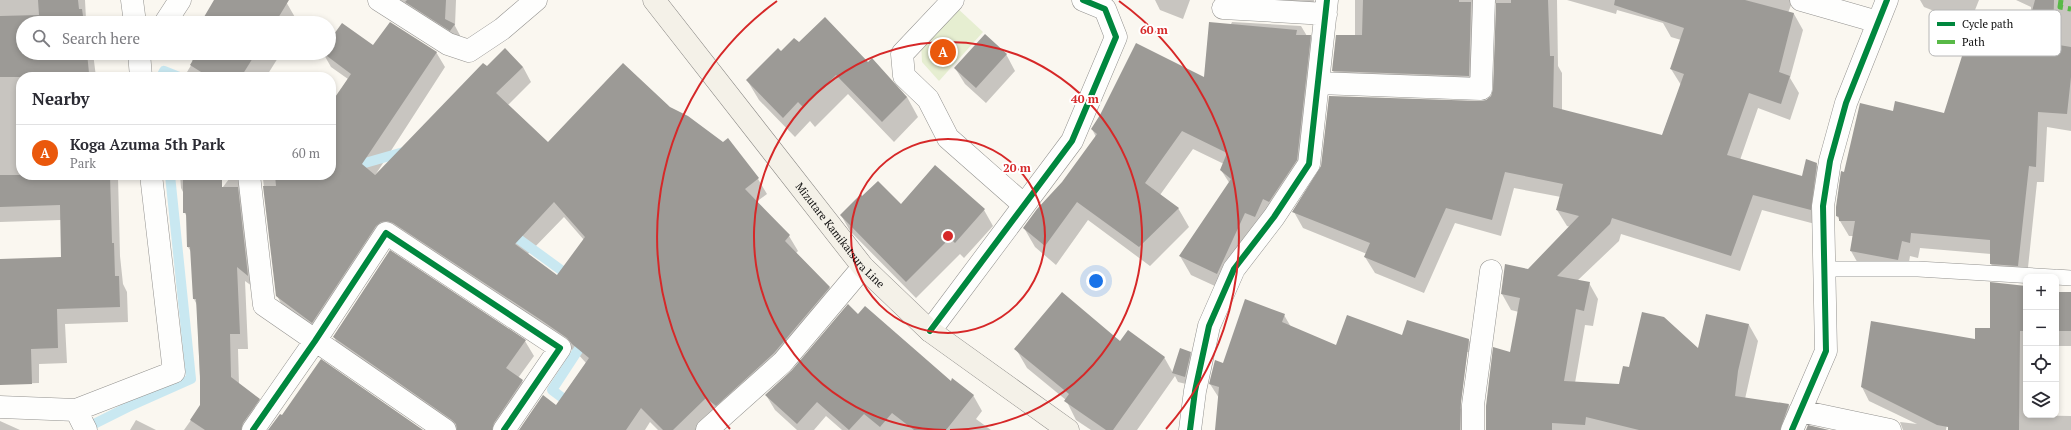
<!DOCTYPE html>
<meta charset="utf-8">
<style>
:root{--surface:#fff;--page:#f7f7f7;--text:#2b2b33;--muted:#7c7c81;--line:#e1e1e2;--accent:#ea580c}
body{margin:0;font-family:"PT Serif",serif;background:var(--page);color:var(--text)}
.controls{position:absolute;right:12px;bottom:12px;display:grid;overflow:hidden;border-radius:8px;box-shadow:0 2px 6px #0003}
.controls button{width:36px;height:36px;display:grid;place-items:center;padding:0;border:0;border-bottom:1px solid var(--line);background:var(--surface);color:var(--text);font:20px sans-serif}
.you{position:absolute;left:1096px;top:281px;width:14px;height:14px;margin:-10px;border:3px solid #fff;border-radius:50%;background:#1a73e8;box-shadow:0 0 0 6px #1a73e833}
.badge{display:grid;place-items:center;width:26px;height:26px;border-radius:50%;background:var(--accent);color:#fff;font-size:13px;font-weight:700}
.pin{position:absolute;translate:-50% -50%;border:2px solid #fff;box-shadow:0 1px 4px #0006}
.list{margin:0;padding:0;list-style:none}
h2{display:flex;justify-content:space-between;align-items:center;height:52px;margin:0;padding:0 16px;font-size:17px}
h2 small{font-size:13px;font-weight:400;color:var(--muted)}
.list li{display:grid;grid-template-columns:26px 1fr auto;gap:12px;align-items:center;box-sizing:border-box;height:56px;padding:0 16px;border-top:1px solid var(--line)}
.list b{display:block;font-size:15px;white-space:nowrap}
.list p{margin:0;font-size:13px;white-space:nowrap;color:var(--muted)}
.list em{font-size:13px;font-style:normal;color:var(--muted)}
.icon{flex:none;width:22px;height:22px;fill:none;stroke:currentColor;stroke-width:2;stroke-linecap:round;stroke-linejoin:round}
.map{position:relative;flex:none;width:2071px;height:430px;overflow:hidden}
.search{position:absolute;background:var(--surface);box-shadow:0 2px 6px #0003;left:16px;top:16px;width:320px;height:44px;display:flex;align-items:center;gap:10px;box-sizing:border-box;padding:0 14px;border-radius:22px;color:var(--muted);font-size:15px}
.panel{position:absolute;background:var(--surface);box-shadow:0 2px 6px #0003;left:16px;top:72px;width:320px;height:108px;border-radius:16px}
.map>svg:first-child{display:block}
</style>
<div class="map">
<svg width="2071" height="430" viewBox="0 0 2071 430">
<rect width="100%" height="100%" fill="#faf7f0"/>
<!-- green -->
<path fill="#e6eed1" d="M956 7 983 32 939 81 922 62 921 42Z"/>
<!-- shadow -->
<path fill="#0003" fill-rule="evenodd" d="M0 0H85L86 19 89 23H23V53H93L96 77H21V175H116L118 177 120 256 123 284 127 292 128 322 65 324 67 363 39 364V383L6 384 0 375V260L62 258 61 220 0 222Z
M215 0H285L296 19V23H208L205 17Z
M397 0H456L455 26 463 41Z
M1155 0H1190L1183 19 1160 10Z
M1236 0H1314L1313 16Z
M1355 0H1557L1558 66 1562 73V111L1662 136 1681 85 1671 69 1681 40 1671 37 1663 23 1617 10 1616 14 1567 0H1793L1788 13 1794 14 1803 30 1790 78 1799 93 1790 120 1758 108 1740 160 1803 177 1816 164 1826 180 1819 225 1762 210 1740 271 1621 234 1619 241 1577 281 1589 283 1598 299 1593 326 1585 325 1575 383 1620 385 1629 369 1698 350 1749 325 1758 341 1745 399 1789 405 1798 421 1795 430H1486L1511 353 1519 312 1511 310 1502 294 1528 270 1570 227 1567 226 1557 210 1561 197 1514 188 1501 236 1455 223 1424 293 1375 273 1365 257 1367 254 1303 228 1294 212 1322 166 1488 101 1493 96 1497 4 1495 3 1478 92 1342 87 1333 71 1355 36Z
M1920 0H1979L1969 25 1924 7Z
M2016 0H2071V131L2047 127 2044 182H2037L2027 277 2000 280 1991 264V254L1920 248 1918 258 1910 256 1907 275 1860 267 1851 251 1853 236H1849L1837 216 1844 174 1894 112 1945 114 2021 52 2031 17V7Z
M1232 22 1301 26 1307 36H1310L1321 55 1307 179 1228 292 1191 275 1180 256 1230 184 1221 170 1224 164 1193 149 1160 195 1178 208 1189 227 1150 266 1088 220 1056 265 1035 247 1024 228 1063 183 1096 137 1092 129 1205 78Z
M329 42 436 52 445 67 374 177 487 68 523 67 531 82 508 105 548 143 669 108 758 179 767 194 756 202 789 236 798 251 796 253 829 287 838 302 716 430H658L650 422 645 430H520L556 406 586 363 577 353 396 235 321 337 286 312 277 296 263 179 256 178V289L245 281 248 349H238L239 384 259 399 268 415 258 430H184L201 406 197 305 194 299 192 253 188 247V218L184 212V194L181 188 180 175H206L220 191 232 175H331V105L348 79 331 67 323 53H329ZM564 217 584 240 557 277 528 254Z
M799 44 907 97 918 117 894 142 848 94 815 127 810 121 795 137 759 100 747 80 781 53Z
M194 53H281L266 77H184L193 62 191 58Z
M1006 54 1015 71 986 103 965 84 955 68Z
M862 197 901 205 984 210 993 226 964 258 960 254 916 298 850 231 841 215Z
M1991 283 2026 287V415L2071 416V430H1981L1991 329Z
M2056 293H2071V346H2056Z
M858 315 951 382 973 395 982 411 976 419 991 430H842L826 416 814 430H797L775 410 766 395Z
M1284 315 1291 327 1336 347 1403 336 1469 340 1478 356 1469 430H1216L1219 398 1210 384 1224 364ZM1467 352H1469L1461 409 1459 408Z
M334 337 525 341 534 356 518 378 522 381 531 396 508 430H455L342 352Z
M1120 343 1164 357 1173 373 1190 353 1195 362 1190 385 1178 382 1175 376 1137 430H1091L1076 420 1066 400 1027 368 1016 349Z
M1959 349 1946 430H1903L1900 422 1917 424 1869 401 1862 387Z
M136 420 156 430H130Z
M0 421 20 430H0Z"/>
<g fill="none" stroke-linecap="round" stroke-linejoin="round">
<!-- stream -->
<path stroke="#c9e8f1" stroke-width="10" d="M161 77 164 71 179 77
M331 160 344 169 407 151
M509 232 572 278
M572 405 552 390 586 338
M84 429 128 407 191 379 170 175"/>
</g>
<!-- building -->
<path fill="#9c9a96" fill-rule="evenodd" d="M38 0H78L79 9H82L84 23H23V53H87L89 73 56 77H0V16L39 15Z
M214 0H289L275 23H211L204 17Z
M407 0H446L445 19 455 24 450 31 405 2Z
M1363 0H1459V2H1471L1469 76 1332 71 1336 35H1362Z
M1511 0H1548L1550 56H1554L1553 107 1662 135 1684 74 1670 69 1684 28 1614 5 1615 0H1745L1794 13 1779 72 1790 76 1781 104 1749 93 1727 155 1802 176 1806 159 1817 163 1811 210 1753 195 1731 256 1612 218 1610 224 1557 276 1590 282 1584 311 1576 309 1564 381 1619 384 1623 366 1629 367 1642 312 1664 317 1698 348 1706 314 1749 324 1738 371 1735 396 1789 404 1780 430H1639L1586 417 1585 425 1552 423V430H1486V406L1493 347 1510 352 1520 298 1501 294 1505 264 1528 269 1579 216 1556 210 1563 184 1505 172 1492 220 1446 208 1415 278 1364 257 1370 243 1292 212 1321 166 1329 96 1481 101 1486 100 1491 96 1493 89 1496 3H1511Z
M2035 0H2054L2053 44 2071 47V77L2067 114 2038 112 2036 167 2029 166 2018 266 1990 264V240L1911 233 1910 243 1902 241 1898 260 1850 251 1855 221H1839V217L1836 216V207L1841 171 1844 172 1860 103 1893 111 1895 101 1944 113 1969 34 2021 51Z
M825 17 868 62 872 58 907 97 882 122 836 75 803 107 798 102 783 118 746 80 778 48 781 51 794 38 799 42Z
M390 22 437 52 362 164 375 175 483 63 487 66 505 48 523 67 496 93 548 142 623 63 670 107 688 116 723 142 728 138 759 178 745 189 790 235 785 241 830 287 774 353 716 406 706 398 673 430H663L641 408 626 430H519L543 395 556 405 589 358 572 344 567 338 541 320 393 223 387 221 381 222 376 226 312 323 276 296 263 186H276L275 175H331V103L351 74 323 53H329V41L342 23 373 45ZM554 202 585 237 557 275 515 244Z
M1209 22 1297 30 1296 35H1311L1297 160 1269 202 1263 199 1255 217 1245 213 1217 274 1179 256 1231 179 1220 170 1227 153 1182 131 1145 183 1179 208 1139 247 1077 202 1045 246 1023 228 1037 209 1062 182 1097 134 1091 129 1100 115 1136 43 1204 77Z
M985 34 1007 54 976 88 954 68Z
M193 53H256L241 77H209L190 65 193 60 190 58Z
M935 165 985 209 955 243 950 238 906 282 840 215 861 194 862 196 878 181 901 204Z
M0 175H110L112 243H114L115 276H119L120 307 57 309 58 348 31 349 32 384 0 385V259L61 257 60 205 0 207Z
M183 175H222V187H238L248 276 237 267 240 334H230L231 377 260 399 243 423 241 430H205L190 420 200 405V376L196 299H193L190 247H187L186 213H183Z
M390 250 526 340 506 368 523 380 494 423 492 430H457L456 424 452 420 333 337Z
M1990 282 2026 286V331H2020L2019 430H1948V427L1937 425 1861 387 1871 321 1975 339V328H1990Z
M1062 292 1120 341 1128 330 1165 357 1113 430H1106L1064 401 1069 394 1014 349Z
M2056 292H2071V331H2056Z
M1245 299 1285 314 1282 322 1336 345 1347 315 1402 335 1407 320 1469 339 1461 403 1460 430H1215L1219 387 1209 384 1215 360 1223 363Z
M848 304 858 314 865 306 951 381 952 378 974 395 946 430H914L892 413 880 427 864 414 849 430 817 402 797 424 765 395 792 370Z
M1180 348 1191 352 1185 377 1172 373Z
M321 359 423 430H268L280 414 282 415Z
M1808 425 1829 430H1806Z"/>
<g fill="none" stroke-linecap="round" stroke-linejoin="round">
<!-- lane casing -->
<g stroke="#93928f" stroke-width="16">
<path id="lane" d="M1826 269H1918L2053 277
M2056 277 2071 278"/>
</g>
<!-- street casing -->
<g stroke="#93928f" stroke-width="23">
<path id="street" d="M132 0 135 23
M379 0 448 44 469 51 502 29 536 0
M953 0 902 54 904 76 928 99 948 138 1024 205
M1801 0 1878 22
M1223 8 1326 14
M165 23 180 0
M139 53 141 77
M1318 83 1481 89 1484 0
M249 175 264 305 445 430
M930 331 1072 141 1116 37 1105 9 1083 0
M0 407 76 410 174 372 151 175
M76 410 86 430
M1800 411 1890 430
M253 430 315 341 386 233 560 348 504 430
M707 430 783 362 863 267
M1190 430 1195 391 1209 326 1234 269 1274 217 1309 164 1327 0
M1473 430V405L1491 271
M1792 430 1826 351 1823 206 1830 161 1846 103 1887 0"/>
</g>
<!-- secondary casing -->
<g stroke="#8a8885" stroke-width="23">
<g id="secondary">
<path id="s1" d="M654 0 863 267 930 331 1068 430"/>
</g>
</g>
<!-- lane -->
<use href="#lane" stroke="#fefefd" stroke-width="15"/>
<!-- street -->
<use href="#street" stroke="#fefefd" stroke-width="22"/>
<!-- secondary -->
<use href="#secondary" stroke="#f4f1e8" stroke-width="22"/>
<!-- quiet -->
<path stroke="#58b947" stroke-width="5" stroke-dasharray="10 5" stroke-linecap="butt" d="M2061 0 2060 7 2071 9"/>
<!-- cycleway casing -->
<g stroke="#fff" stroke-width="8">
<path id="cycleway" d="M930 331 1072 141 1116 37 1105 9 1083 0
M253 430 315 341 386 233 560 348 504 430
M1190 430 1195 391 1209 326 1234 269 1274 217 1309 164 1327 0
M1792 430 1826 351 1823 206 1830 161 1846 103 1887 0"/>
</g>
<!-- cycleway -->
<use href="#cycleway" stroke="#00873e" stroke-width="6"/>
</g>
<!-- distance rings -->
<g fill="none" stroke="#d62828" stroke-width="2">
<circle cx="948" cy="236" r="97"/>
<path d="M946 430A194 194 0 1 1 950 430"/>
<path d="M730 429A291 291 0 0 1 777 1M1119 1A291 291 0 0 1 1166 429"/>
</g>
<g text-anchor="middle" stroke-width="4" stroke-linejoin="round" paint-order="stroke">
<!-- street labels -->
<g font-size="11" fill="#0c0c0c" stroke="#fff">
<text dy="4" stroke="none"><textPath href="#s1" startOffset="300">Mizutare Kamikatsura Line</textPath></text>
</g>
</g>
<!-- legend -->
<rect x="1929" y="10" width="132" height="46" rx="6" fill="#fff" stroke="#b6b6b6" stroke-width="1"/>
<rect x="1937" y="22" width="18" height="4" fill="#00873e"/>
<rect x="1937" y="40" width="18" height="4" fill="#58b947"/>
<g font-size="11" fill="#0c0c0c">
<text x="1962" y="28">Cycle path</text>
<text x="1962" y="46">Path</text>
</g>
<circle cx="948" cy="236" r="6" fill="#d62828" stroke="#fff" stroke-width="2"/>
<g font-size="12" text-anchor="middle" font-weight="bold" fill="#d62828" stroke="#fff" stroke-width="4" stroke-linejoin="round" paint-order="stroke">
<text x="1154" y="34">60 m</text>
<text x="1085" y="103">40 m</text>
<text x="1017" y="172">20 m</text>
</g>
</svg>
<div class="controls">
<button>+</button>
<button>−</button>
<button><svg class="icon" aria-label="locate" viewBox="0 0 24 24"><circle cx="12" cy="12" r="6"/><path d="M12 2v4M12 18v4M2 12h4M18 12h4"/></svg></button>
<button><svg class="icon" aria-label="layers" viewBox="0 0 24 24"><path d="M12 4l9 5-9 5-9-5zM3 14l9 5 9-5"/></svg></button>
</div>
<div class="you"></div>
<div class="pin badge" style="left:943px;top:52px">A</div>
<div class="search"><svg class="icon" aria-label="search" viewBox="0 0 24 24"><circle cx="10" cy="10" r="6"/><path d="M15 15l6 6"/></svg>Search here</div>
<section class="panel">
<h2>Nearby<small></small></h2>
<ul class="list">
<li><span class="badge">A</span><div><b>Koga Azuma 5th Park</b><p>Park</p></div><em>60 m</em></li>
</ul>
</section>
</div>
